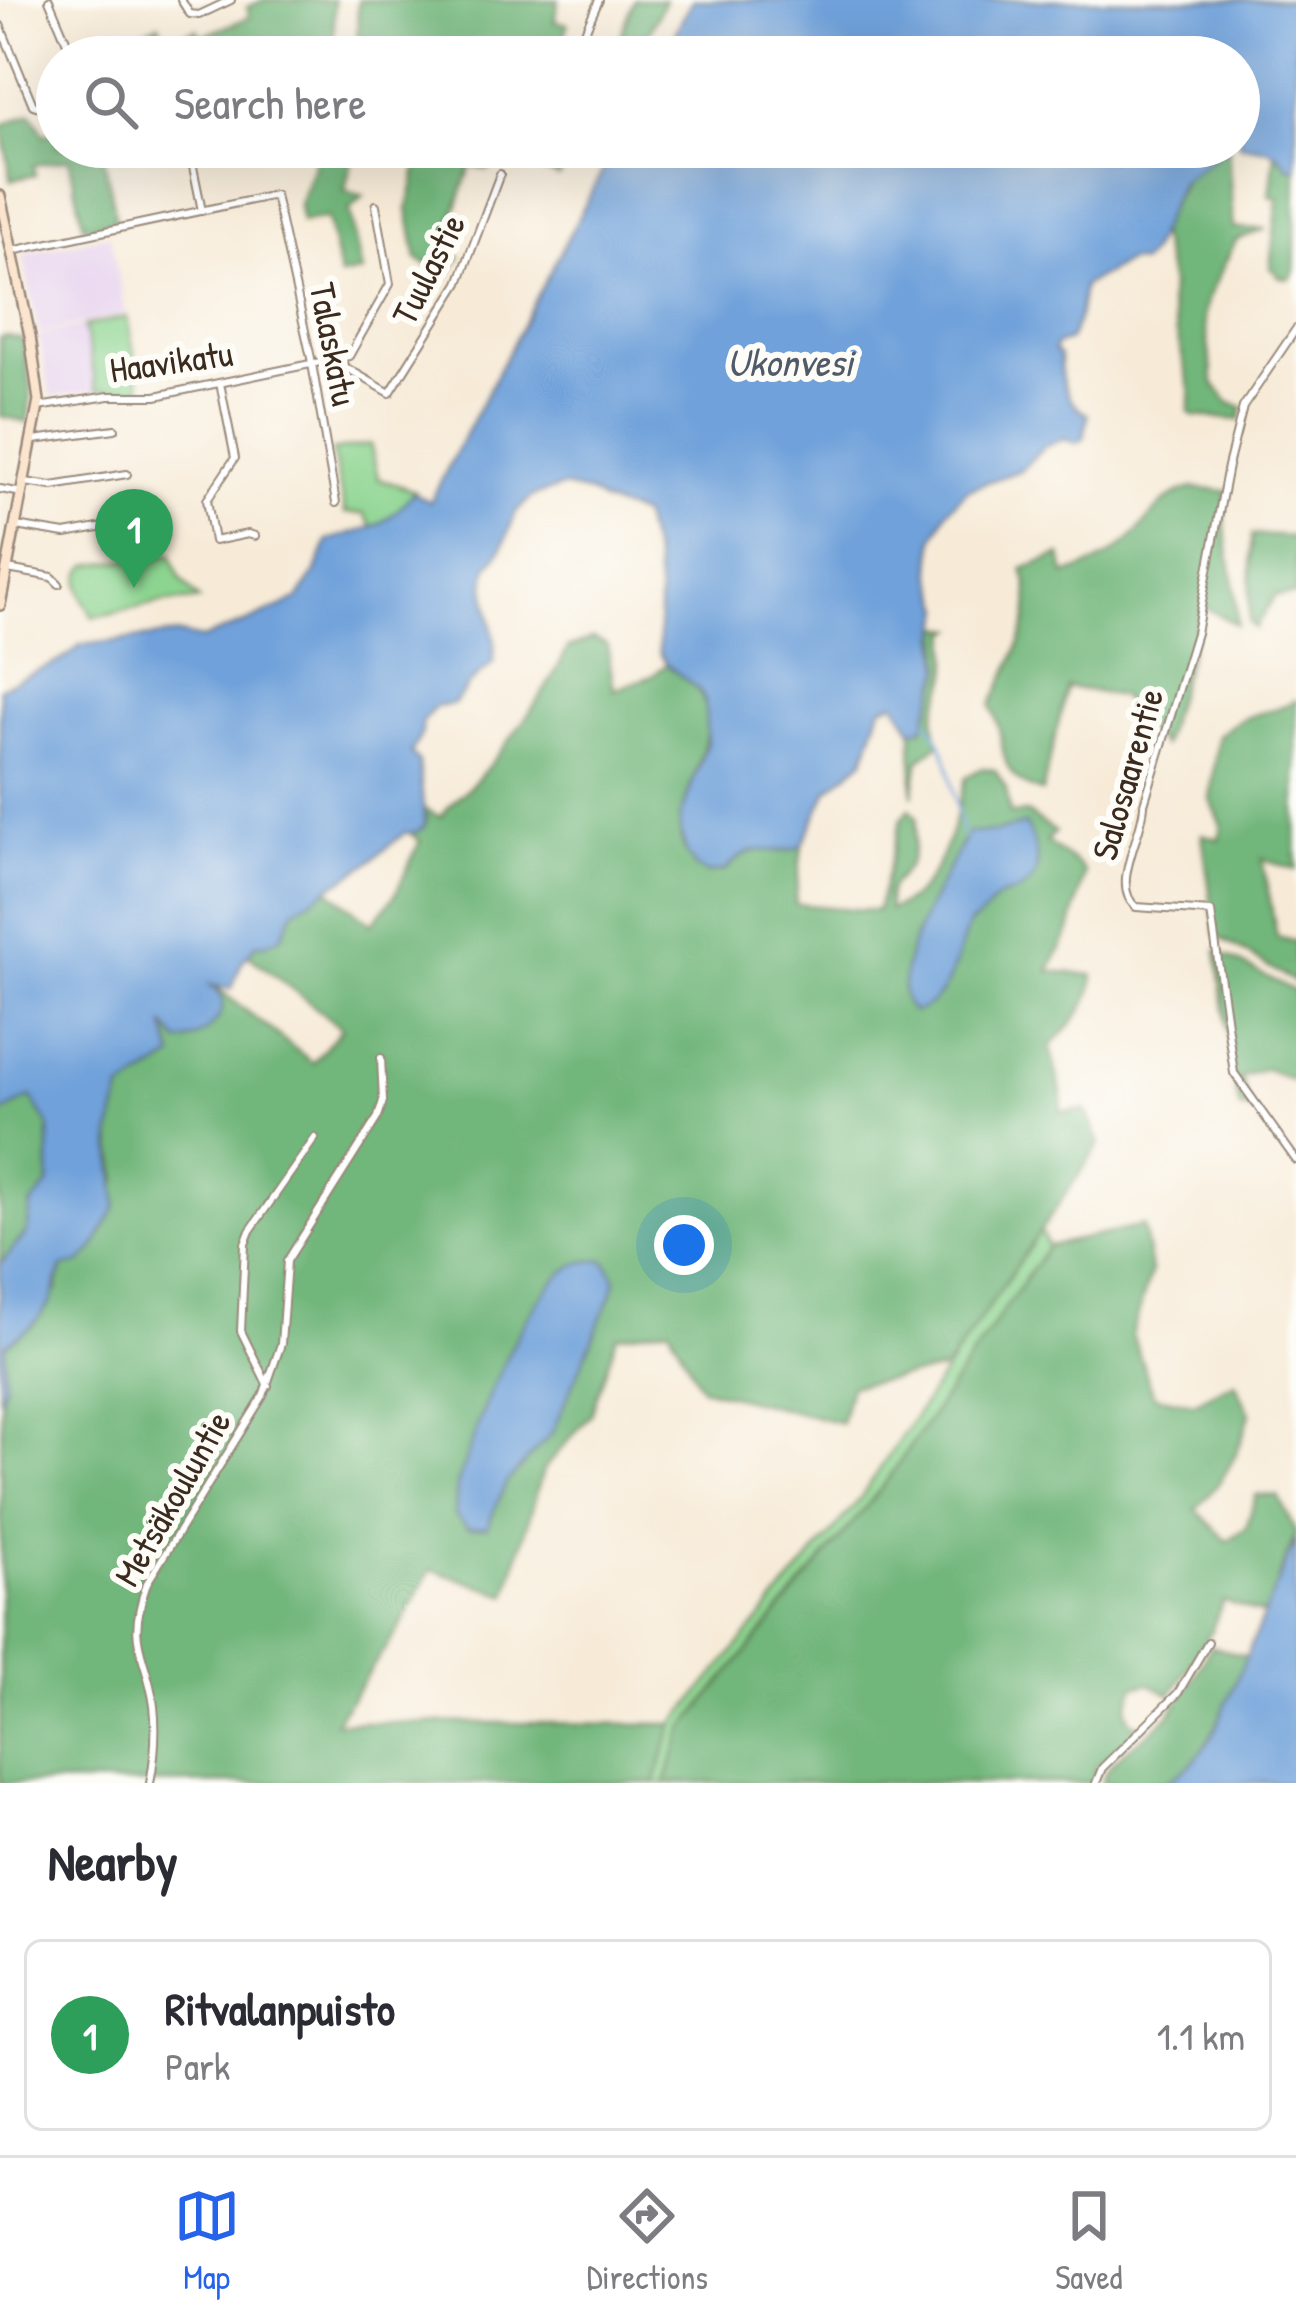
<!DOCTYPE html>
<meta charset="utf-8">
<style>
:root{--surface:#fff;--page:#f7f7f7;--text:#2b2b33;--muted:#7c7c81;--line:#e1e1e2;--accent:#2563eb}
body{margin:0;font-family:"Patrick Hand",sans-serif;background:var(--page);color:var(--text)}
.you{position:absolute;left:684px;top:1245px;width:42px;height:42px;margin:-30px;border:9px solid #fff;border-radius:50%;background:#1a73e8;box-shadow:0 0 0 18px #1a73e833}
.badge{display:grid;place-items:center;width:78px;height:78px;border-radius:50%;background:var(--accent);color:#fff;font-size:39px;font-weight:700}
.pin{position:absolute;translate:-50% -99px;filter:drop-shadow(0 3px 6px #0008)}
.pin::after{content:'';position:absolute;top:63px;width:42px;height:36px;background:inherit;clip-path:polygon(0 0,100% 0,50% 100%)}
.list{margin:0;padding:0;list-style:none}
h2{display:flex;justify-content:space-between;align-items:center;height:156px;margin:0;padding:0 48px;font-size:51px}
h2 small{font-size:39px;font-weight:400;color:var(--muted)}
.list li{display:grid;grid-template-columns:78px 1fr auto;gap:36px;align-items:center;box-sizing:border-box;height:192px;margin:0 24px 24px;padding:0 24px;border:3px solid var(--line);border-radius:18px}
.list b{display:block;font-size:45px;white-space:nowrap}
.list p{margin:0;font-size:39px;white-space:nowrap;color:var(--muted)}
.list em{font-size:39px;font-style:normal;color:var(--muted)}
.icon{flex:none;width:66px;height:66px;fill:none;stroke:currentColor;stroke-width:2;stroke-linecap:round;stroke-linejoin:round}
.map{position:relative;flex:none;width:1296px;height:1783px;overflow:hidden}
.search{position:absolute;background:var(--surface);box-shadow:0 12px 48px #0002;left:36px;right:36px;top:36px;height:132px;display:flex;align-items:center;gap:30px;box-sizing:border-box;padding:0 42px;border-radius:66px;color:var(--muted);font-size:45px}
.sheet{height:372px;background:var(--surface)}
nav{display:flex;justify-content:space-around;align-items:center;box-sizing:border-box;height:168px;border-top:3px solid var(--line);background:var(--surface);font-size:33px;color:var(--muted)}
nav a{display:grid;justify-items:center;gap:6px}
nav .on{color:var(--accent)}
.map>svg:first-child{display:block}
</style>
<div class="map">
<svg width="1296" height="1783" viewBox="0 0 1296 1783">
<rect width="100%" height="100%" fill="#fdfcf7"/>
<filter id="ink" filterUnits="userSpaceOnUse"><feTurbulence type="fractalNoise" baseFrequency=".00833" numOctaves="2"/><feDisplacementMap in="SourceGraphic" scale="24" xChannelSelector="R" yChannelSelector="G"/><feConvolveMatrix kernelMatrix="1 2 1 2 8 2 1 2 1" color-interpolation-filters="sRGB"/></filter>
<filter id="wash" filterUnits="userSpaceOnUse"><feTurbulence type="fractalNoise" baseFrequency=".004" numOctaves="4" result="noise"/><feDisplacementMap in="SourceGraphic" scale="48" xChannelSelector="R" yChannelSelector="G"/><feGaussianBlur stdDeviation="2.7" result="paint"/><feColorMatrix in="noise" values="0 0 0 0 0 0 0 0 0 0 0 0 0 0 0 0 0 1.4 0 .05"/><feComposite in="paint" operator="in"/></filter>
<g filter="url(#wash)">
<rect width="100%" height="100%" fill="#f7ebd8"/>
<!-- built -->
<path fill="#e7d2ef" d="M110 235 126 314 39 333 23 254Z
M83 326 97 390 51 396 39 335Z"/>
<!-- green -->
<path fill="#8cd490" stroke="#647f57" stroke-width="3" d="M127 317 141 388 97 390 84 326Z
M370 444 378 478 415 491 397 514 372 527 364 514 345 513 332 451Z
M171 554 180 578 199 600 166 602 93 617C84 600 70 582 88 565Z
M1040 1230 1048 1246 883 1486 684 1728 665 1783H654L674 1724 859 1500Z"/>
<!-- forest -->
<path fill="#71b67a" stroke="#56704c" stroke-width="3" d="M264 0H334V57H245L243 51 209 57H139L134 36 159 24 166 40 197 29 201 37 250 17 247 7Z
M358 0H559L554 21 568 24 560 57H357Z
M634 0H665L637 57H613Z
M31 113 45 135 57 131V147H102L116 220 84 227 69 159 34 165 35 175 11 180 2 125Z
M320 147H355L345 191 364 196 349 210 362 272 340 276 327 218 301 222 299 204Z
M422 147H576L559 177 505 157 488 170 471 166 442 250 460 257 447 275 417 259 408 209Z
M1228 147 1233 228 1266 229 1236 240 1207 300 1204 317 1214 384 1229 403 1243 407 1240 420 1194 416 1189 412 1191 392 1169 302 1170 284 1158 229 1187 174Z
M1275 152 1296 168 1294 271 1290 279 1280 277 1270 268 1278 198 1270 196Z
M7 336 23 339 31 387 28 422 0 416V337Z
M1193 488 1227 491C1219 538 1238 575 1237 625L1203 606 1162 746 1120 696 1067 687 1042 792C990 777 1010 739 991 706 1011 662 1041 618 1023 569L1061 555 1065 575C1095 565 1120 553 1140 529 1159 507 1164 496 1193 488Z
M1252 535 1296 537V595L1275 596 1255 628 1249 623Z
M940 627 955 629 950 632C946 647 951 659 948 674 941 705 927 712 940 744L919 760 913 796 912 730 923 728 942 669Z
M594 638 607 645 614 690 652 676 667 664C738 703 696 757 682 815 674 846 693 875 725 871 758 834 769 861 802 846L795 904 877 911 902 818 910 809 917 818C915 832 915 857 907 867 895 884 885 885 889 910 942 892 953 825 966 777L982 768 995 770 1006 789 1010 814 1027 813 1055 832 1047 841C1059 855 1075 857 1085 873L1070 931 1049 971 1093 975C1095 1004 1068 1027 1050 1047L1062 1096 1061 1112 1086 1110 1100 1144 945 1370 850 1386 841 1423 701 1388 669 1327 617 1336 591 1414 543 1470 507 1595 431 1569 400 1627 335 1722 674 1724 654 1783H0L2 1357 5 1345 32 1326 57 1290 62 1267 118 1180 111 1133 121 1091 174 1057 164 1023 171 1028 212 984 313 1063 342 1028 247 954 294 910 327 888 372 924 395 895 420 841 408 832H417L427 820 424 808 440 817C454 799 473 786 487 768 518 730 547 692 568 648Z
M1296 700V870L1262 859 1277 937 1296 942V983L1216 935 1202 834 1219 839 1222 825 1210 799 1218 736C1251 707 1263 718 1296 700Z
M1217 951 1296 992 1295 1081 1265 1069 1241 1077 1251 1111 1240 1108 1236 1092Z
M30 1096 49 1125V1185L31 1205 27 1232 0 1265V1114Z
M1143 1226 1151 1271 1132 1335 1154 1396 1194 1403 1235 1382 1250 1413C1240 1453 1225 1480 1196 1509L1227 1541 1246 1528 1256 1495 1278 1496 1296 1533 1265 1615 1223 1601 1211 1631 1171 1695 1150 1684 1135 1686 1127 1707 1130 1720 1140 1727 1097 1766 1092 1783H665L684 1728 883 1486 1048 1246Z
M1211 1646 1247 1657C1225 1698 1214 1759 1168 1781 1152 1783 1120 1783 1102 1783 1110 1753 1144 1742 1163 1721 1183 1699 1197 1672 1211 1646Z"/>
<!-- water -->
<path fill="#70a1da" stroke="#56667c" stroke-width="3" d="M692 0H1296V168H1289C1278 148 1260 147 1239 145V57H663Z
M615 147H1228L1180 182 1150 253 1141 263 1129 261 1083 286 1078 320 1069 340 1057 344 1054 350 1060 356C1059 380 1067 403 1088 415L1084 439 1076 443 1064 439 1044 446 1021 470 968 489 947 511 934 538 932 572 944 608 938 636 942 669 923 728 912 730 895 702 881 707 864 760 828 790 802 846C769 861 758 834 725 871L708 873 695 867 686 852 680 830V818L707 742 705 701 699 690 667 665 659 652V593L654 558 641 515 602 502 590 493 563 487 533 496 516 512 502 548 487 569 485 587 495 643 493 663 469 684 454 704 435 707 422 722V733L411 754 419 762 425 826 417 832 404 833 370 862 294 910 281 937 265 944H256L241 964 231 989 210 985C214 989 220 992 222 998 227 1020 197 1042 179 1042L164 1024 174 1057 121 1091 111 1133 117 1205 95 1247 81 1263 62 1267 51 1302 32 1326 5 1345V1386L0 1400V1265L27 1232 31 1205 49 1184V1126L31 1097 0 1114V688C25 673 64 666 80 645L179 634 202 639 247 622 298 599 316 571 328 540C367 529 389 527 413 492L430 502Z
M1026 824C1037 848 1048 877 1017 892 1011 895 1003 894 998 898 986 906 988 915 969 924 956 956 951 1003 913 1012 877 984 950 866 968 833L996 832Z
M605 1260 616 1279 613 1291 552 1433 506 1483 487 1527 468 1528 455 1515 457 1486C475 1430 523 1289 577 1264 586 1260 595 1261 605 1260Z
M1296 1539V1783H1166L1192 1764 1212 1737Z"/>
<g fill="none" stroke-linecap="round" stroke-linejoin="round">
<!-- stream -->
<path stroke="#70a1da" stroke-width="3" d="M926 720C954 749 950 801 965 838"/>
</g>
</g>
<g filter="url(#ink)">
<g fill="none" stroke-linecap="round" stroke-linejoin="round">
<!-- street casing -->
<g stroke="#998a7b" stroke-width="10">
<path id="street" d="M49 0 73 57
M181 0 190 14 199 15 231 0
M0 25 33 105 48 110 57 106
M582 38 599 0
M189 147 202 211
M12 251 275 195 311 358 336 503
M1296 329 1243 407 1228 466 1196 633 1144 804C1144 834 1109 885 1136 907L1211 912 1234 1073 1296 1160
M340 359 345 367 390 393 459 283 500 174
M220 383 235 458 207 500 214 541 248 534 255 536
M38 407 109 396H156L349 356 390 284 376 205
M34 440 115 429
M25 482 52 486 127 474
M0 489 23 493
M16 526 65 534 149 519
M8 569 52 577 59 584
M268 1386 241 1331 245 1244 250 1231 315 1138
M150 1783C155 1757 157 1732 154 1706 146 1649 125 1647 147 1583L263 1396 281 1344 287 1261 378 1117 383 1101 381 1058
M1096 1783 1102 1768 1178 1693 1208 1642"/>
</g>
<!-- secondary casing -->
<g stroke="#998a7b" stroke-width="14">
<path id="secondary" d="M0 196 30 336 39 401 0 605"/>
</g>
<!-- street -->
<use href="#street" stroke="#fff" stroke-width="6"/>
<!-- secondary -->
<use href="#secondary" stroke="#fce5cf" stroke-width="9"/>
</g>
</g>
<g text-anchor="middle" stroke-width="12" stroke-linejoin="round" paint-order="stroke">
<!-- street labels -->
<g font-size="36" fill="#3b2a1e" stroke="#fdfcf7">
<text transform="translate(428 269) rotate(-63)" y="13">Tuulastie</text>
<text transform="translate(334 344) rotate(79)" y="13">Talaskatu</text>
<text transform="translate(171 361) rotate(-8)" y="13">Haavikatu</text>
<text transform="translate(1127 774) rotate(-74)" y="13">Salosaarentie</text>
<text transform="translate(172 1498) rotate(-60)" y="13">Metsäkouluntie</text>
</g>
<!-- water labels -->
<g font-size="39" font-style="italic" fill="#505a69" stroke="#fdfcf7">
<text x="790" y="376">Ukonvesi</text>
</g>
</g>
</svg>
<div class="you"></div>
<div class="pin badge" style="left:134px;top:588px;background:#2e9e5b">1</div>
<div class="search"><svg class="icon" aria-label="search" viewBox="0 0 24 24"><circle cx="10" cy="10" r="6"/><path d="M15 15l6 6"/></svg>Search here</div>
</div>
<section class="sheet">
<h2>Nearby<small></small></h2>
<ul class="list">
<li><span class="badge" style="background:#2e9e5b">1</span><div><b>Ritvalanpuisto</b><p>Park</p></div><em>1.1 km</em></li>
</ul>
</section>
<nav>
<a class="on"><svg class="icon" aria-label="map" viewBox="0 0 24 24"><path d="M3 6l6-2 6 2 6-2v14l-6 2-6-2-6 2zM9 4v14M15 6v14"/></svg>Map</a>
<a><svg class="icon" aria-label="directions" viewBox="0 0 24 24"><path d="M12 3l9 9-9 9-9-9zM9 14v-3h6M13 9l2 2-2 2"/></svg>Directions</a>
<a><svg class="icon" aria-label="saved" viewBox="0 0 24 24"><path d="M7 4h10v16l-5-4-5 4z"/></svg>Saved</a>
</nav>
